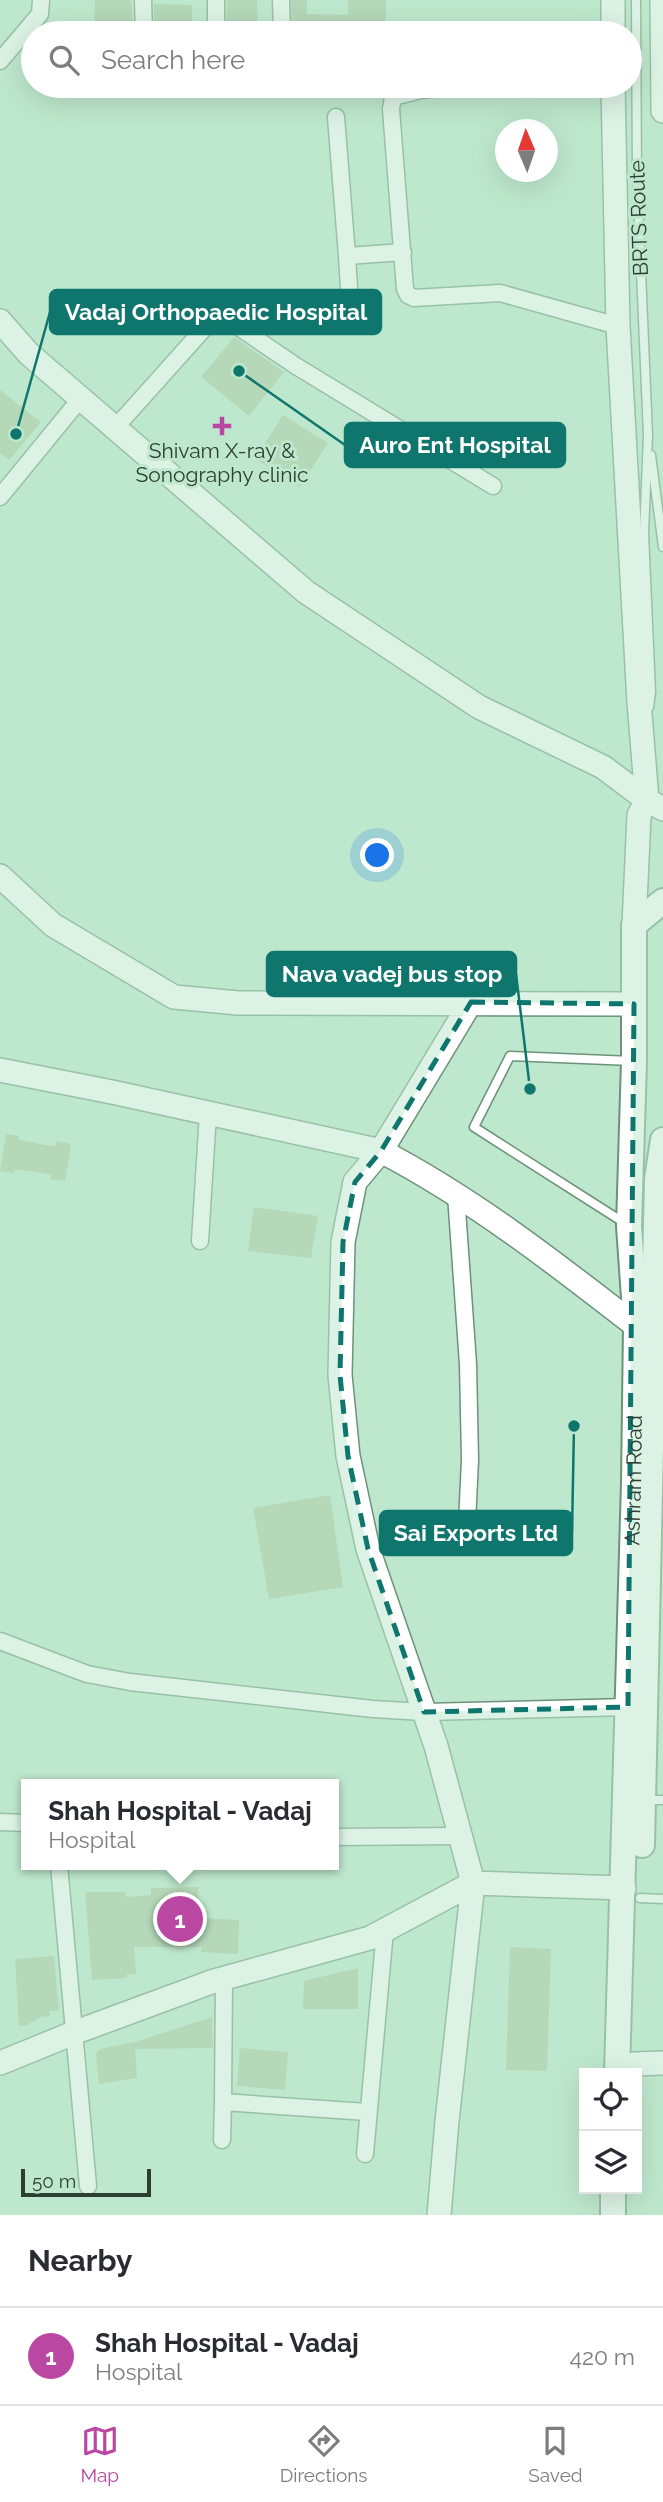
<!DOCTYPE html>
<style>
:root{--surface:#fff;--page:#f7f7f7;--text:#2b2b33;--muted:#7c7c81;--line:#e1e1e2;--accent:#ba47a1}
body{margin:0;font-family:Raleway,sans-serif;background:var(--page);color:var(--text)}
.controls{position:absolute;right:21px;bottom:21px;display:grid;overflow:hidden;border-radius:0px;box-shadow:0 7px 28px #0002}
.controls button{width:63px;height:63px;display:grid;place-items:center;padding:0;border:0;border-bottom:2px solid var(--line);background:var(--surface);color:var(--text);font:35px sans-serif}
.compass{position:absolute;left:495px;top:119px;width:63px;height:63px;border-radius:50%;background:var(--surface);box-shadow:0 7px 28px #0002;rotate:358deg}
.scale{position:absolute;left:21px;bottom:18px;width:130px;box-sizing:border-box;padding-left:7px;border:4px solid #2d3e33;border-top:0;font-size:19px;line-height:24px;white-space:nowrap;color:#2d3e33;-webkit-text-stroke:5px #bee8cd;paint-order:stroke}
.you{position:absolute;left:378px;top:856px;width:24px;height:24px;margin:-18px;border:5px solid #fff;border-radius:50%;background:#1a73e8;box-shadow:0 0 0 10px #1a73e833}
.badge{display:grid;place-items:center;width:46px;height:46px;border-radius:50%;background:var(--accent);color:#fff;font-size:23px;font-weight:700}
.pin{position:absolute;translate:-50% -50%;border:4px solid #fff;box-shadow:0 2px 7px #0006}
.popup{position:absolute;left:21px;top:1779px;width:318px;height:91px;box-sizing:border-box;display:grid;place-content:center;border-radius:0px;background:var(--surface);filter:drop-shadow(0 2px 5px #0005);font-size:23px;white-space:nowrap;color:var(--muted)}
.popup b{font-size:26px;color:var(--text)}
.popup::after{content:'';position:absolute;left:50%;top:100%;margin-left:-14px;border:14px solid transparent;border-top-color:var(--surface)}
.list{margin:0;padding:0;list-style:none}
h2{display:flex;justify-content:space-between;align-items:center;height:91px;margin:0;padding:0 28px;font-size:30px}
h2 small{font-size:23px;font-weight:400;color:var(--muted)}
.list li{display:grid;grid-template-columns:46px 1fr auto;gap:21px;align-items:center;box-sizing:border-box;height:98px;padding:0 28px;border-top:2px solid var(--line)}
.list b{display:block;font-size:26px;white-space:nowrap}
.list p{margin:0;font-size:23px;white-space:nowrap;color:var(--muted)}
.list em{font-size:23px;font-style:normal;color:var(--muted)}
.icon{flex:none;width:38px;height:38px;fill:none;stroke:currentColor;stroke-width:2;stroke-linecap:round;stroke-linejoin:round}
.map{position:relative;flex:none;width:663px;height:2215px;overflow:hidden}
.search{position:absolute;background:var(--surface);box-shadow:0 7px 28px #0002;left:21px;right:21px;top:21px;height:77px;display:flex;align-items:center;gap:18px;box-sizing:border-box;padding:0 24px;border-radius:38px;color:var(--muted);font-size:26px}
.sheet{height:189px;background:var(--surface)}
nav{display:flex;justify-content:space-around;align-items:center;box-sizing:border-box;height:98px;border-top:2px solid var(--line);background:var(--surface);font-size:19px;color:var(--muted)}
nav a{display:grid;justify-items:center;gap:4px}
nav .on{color:var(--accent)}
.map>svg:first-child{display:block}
</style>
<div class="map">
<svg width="663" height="2215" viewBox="0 0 663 2215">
<rect width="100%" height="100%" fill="#bee8cd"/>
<!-- building -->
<path fill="#abc5a1" d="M95 0H131L134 33H94Z
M227 0H257L258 33H226Z
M291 0H307V14L348 15V0H386V32L292 33Z
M154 4 192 5V33H154Z
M234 337 284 372 249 416 201 377Z
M0 390 41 422 9 460 0 453Z
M283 415 328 443 300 487 255 459Z
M6 1134 19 1136V1140L45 1145 55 1146 56 1141 71 1144 65 1181 50 1179 51 1175 41 1173 15 1169 14 1173 0 1171Z
M254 1207 318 1216 311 1258 248 1251Z
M330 1495 343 1587 269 1599 253 1508Z
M198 1887 199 1918 239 1920 238 1954 201 1952 202 1947H134L136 1974H127V1978L92 1980 85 1892H125L126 1897 151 1895V1888Z
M510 1947 551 1949 547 2071 506 2070Z
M54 1956 59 2011H50V2016L41 2017 27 2025 19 2026 15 1959Z
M358 1968V2009H303L304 1981Z
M212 2017 213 2048 135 2049 137 2078 99 2084 96 2054 100 2049 135 2042Z
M240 2048 288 2052 285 2090 237 2086Z"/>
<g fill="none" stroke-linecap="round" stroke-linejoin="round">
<!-- lane casing -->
<g stroke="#6c927a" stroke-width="11">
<path id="lane" d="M636 0 637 179 648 435 644 534 651 692 649 707
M651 455 663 547
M623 1222 474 1127 510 1056 632 1061
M645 1800H663
M640 1898 663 1899"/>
</g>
<!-- street casing -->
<g stroke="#6c927a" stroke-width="19">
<path id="street" d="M143 0 144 33
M216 0V33
M281 0 282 33
M0 61 40 14 41 0
M457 86 421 90 393 97 391 109 405 289 408 295 414 298 500 293 618 326
M336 117 347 256 403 252
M347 256 349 288
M115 428 218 313 296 366 493 486
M0 497 72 409
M456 1195 468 1364 470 1460 467 1523
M200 1241 208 1113
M0 1641 87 1674 130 1682 373 1709 424 1712 628 1707
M0 1822 26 1823
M334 1837 460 1836
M59 1865 88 2186
M224 1978 223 2102 367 2112
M222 2140 223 2102
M365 2154 385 1930"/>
</g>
<!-- secondary casing -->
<g stroke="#6c927a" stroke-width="26">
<path id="secondary" d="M613 0V33
M662 0 663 111
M613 86 618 326 639 702 647 800 639 815 634 925
M0 321 29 354 306 592 479 707 603 767 647 800 663 809
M0 876 53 925 174 997 238 1003 634 1004
M0 1070 112 1092 381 1151C473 1199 555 1263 636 1326
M0 2063 76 2032 214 1981 370 1938 473 1883 624 1888
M634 2064 663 2063
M439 2215 447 2121 473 1883 436 1746 368 1549 348 1456 340 1375 343 1242 355 1182 381 1151 471 1002"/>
</g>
<!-- primary casing -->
<g stroke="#6c927a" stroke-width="28">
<g id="primary">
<path d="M642 1845 657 1179 663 1140"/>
<path id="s1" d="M617 2073 634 1482 636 1326 629 1226 634 1061V925L663 901"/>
<path d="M613 2215V2189"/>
</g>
</g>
<!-- lane -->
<use href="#lane" stroke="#fff" stroke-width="8"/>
<!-- street -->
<use href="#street" stroke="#fff" stroke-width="16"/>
<!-- secondary -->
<use href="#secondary" stroke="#fff" stroke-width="23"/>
<!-- primary -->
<use href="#primary" stroke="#fff" stroke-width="24"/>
</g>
<!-- marked area -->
<path d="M0 0H663V2215H0ZM471 1002 634 1004 628 1707 424 1712 368 1549 348 1456 340 1375 343 1242 355 1182 381 1151Z" fill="#bee8cd" fill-opacity=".55" fill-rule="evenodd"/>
<path fill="none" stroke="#0f766e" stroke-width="5" stroke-dasharray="14 9" stroke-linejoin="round" d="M471 1002 634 1004 628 1707 424 1712 368 1549 348 1456 340 1375 343 1242 355 1182 381 1151Z"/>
<!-- markers -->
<path fill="#ba47a1" stroke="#bee8cd" stroke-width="2.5" d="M218.5 415.5h7v7h7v7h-7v7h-7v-7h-7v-7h7z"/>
<g text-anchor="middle" stroke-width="6" stroke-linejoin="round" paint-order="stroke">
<!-- street labels -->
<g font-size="21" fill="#2d3e33" stroke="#bee8cd">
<text transform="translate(639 218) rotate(-92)" y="7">BRTS Route</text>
<text dy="7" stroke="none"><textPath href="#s1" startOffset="593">Ashram Road</textPath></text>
</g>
<!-- poi labels -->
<g font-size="21" fill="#2d3e33" stroke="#bee8cd">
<text x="222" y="458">Shivam X-ray &amp;<tspan x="222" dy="24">Sonography clinic</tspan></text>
</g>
</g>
<!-- callouts -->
<path fill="none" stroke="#0f766e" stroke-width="2.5" d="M16 434L50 312M239 371L345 445M530 1089L516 974M574 1426L572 1533"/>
<g fill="#0f766e" stroke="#bee8cd" stroke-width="2.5">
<circle cx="16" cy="434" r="7"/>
<circle cx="239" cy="371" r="7"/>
<circle cx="530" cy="1089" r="7"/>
<circle cx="574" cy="1426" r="7"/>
</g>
<g fill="#0f766e" stroke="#0f766e" stroke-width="2.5">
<rect x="50" y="290" width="331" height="44" rx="7"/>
<rect x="345" y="423" width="220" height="44" rx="7"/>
<rect x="267" y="952" width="249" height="44" rx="7"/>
<rect x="380" y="1511" width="192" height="44" rx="7"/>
</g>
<g font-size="23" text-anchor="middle" font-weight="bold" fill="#fff">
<text x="216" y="320">Vadaj Orthopaedic Hospital</text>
<text x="455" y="453">Auro Ent Hospital</text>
<text x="392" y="982">Nava vadej bus stop</text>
<text x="476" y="1541">Sai Exports Ltd</text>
</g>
</svg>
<div class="controls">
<button><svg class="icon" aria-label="locate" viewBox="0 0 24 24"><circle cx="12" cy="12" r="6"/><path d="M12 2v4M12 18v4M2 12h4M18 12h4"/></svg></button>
<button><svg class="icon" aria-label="layers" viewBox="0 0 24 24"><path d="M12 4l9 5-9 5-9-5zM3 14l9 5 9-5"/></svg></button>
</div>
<svg class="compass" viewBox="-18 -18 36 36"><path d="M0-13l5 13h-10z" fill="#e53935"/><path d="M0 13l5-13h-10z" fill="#7c7c81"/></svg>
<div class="scale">50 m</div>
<div class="you"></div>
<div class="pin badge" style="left:180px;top:1919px">1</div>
<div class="popup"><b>Shah Hospital - Vadaj</b>Hospital</div>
<div class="search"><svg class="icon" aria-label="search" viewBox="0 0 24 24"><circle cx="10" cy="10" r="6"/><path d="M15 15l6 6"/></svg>Search here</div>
</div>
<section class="sheet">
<h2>Nearby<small></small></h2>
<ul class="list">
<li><span class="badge">1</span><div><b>Shah Hospital - Vadaj</b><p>Hospital</p></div><em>420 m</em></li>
</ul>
</section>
<nav>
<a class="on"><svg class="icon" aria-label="map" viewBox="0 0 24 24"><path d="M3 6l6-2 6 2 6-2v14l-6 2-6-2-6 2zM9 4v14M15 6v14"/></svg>Map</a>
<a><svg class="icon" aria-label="directions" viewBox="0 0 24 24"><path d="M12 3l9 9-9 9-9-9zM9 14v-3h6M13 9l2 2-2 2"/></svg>Directions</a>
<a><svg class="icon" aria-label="saved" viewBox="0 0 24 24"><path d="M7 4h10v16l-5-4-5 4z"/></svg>Saved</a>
</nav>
